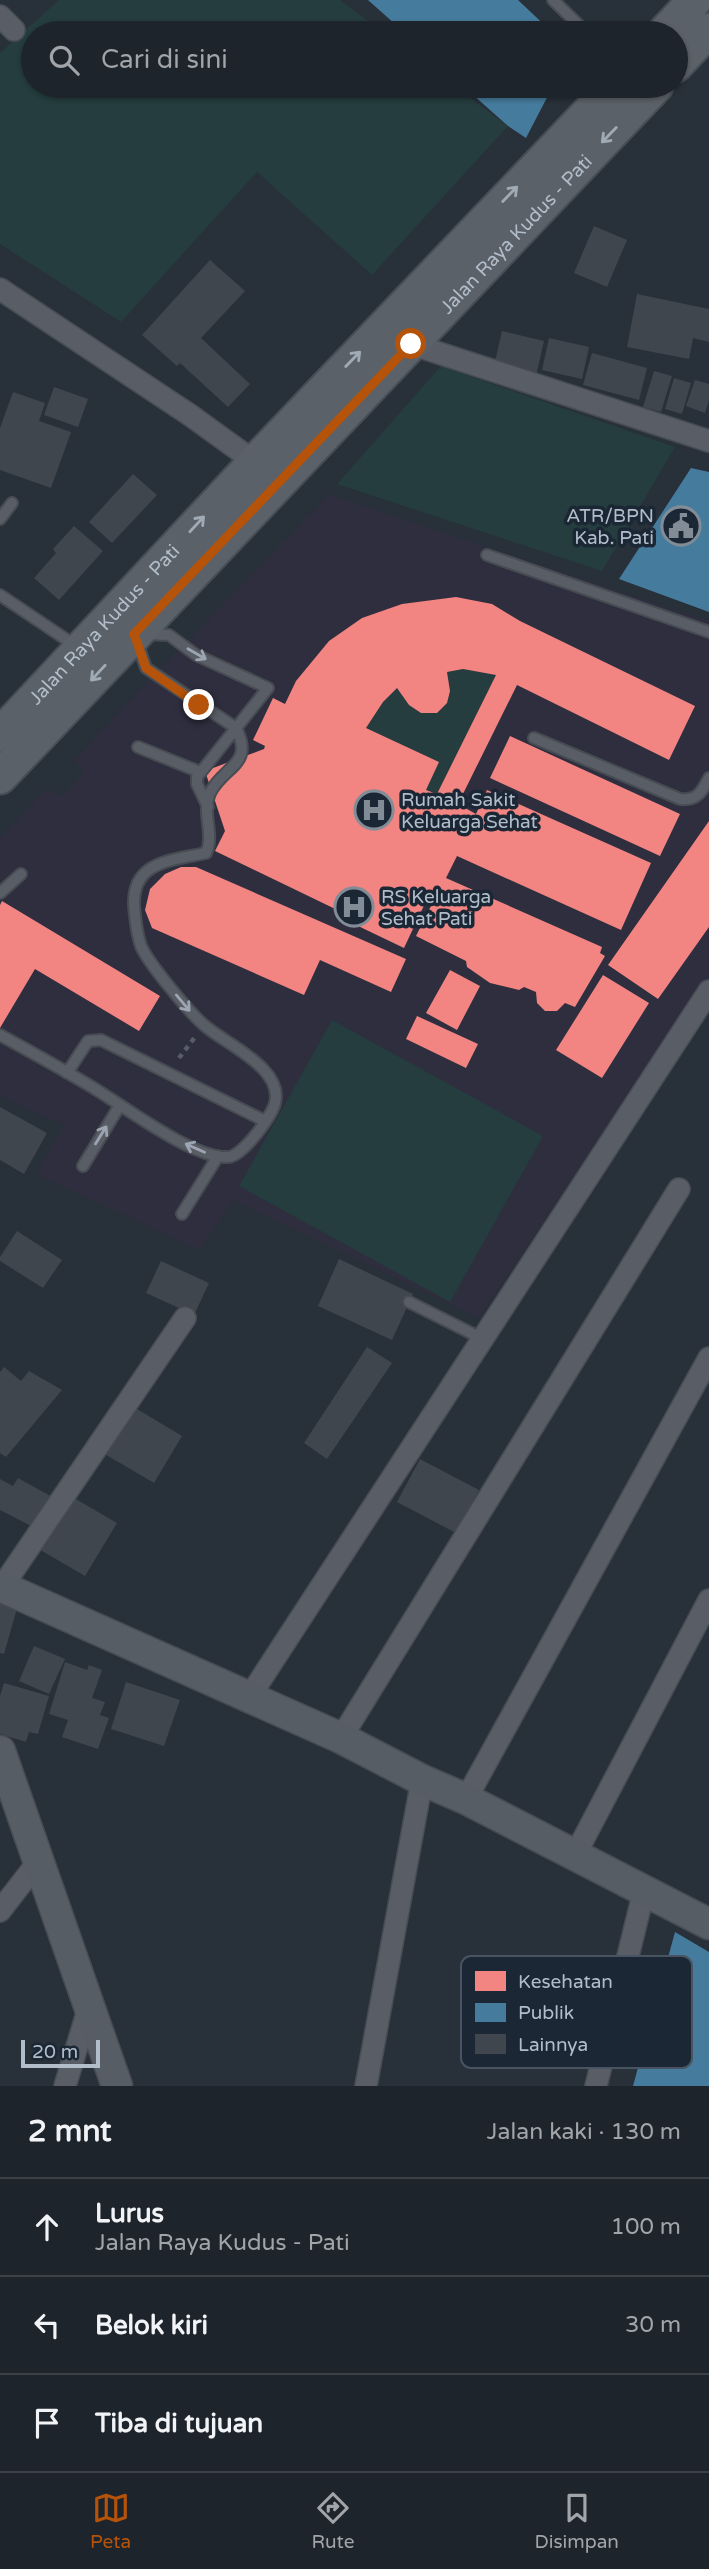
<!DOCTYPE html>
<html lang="id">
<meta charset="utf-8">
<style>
:root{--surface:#1e242b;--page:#2b3037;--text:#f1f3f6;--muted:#a1a4a9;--line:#3c4147;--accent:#b45309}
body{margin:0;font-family:"Varela Round",sans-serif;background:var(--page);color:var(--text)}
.scale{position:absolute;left:21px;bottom:18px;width:79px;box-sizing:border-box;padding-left:7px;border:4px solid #b2bdca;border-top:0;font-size:19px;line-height:24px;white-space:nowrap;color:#b2bdca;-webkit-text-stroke:5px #1b2734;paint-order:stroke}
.stop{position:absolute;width:21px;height:21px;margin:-16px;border:5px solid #b45309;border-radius:50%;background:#fff}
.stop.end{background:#b45309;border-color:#fff;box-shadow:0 2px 7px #0008}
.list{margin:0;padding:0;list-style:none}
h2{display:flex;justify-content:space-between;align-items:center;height:91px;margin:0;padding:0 28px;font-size:30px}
h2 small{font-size:23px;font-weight:400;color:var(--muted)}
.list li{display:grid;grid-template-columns:46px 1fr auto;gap:21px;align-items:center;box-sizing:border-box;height:98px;padding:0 28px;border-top:2px solid var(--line)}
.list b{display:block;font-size:26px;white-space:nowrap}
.list p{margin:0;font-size:23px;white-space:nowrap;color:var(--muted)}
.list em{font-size:23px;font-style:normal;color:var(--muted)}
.icon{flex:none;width:38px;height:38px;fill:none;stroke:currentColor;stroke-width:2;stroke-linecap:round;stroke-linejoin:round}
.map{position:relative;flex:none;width:709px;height:2086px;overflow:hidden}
.search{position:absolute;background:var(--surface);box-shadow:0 2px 5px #0004;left:21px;right:21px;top:21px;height:77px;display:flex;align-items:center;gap:18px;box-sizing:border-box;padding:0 24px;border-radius:38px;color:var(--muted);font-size:26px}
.sheet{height:385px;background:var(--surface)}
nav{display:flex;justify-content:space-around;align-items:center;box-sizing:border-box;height:98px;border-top:2px solid var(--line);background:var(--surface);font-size:19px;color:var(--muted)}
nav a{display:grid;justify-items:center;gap:4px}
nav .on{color:var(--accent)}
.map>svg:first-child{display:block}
</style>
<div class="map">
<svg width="709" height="2086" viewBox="0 0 709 2086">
<rect width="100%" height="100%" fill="#283039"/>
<!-- medical -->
<path fill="#2e2e3e" d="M329 494 709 621V976L479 1318 233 1200 199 1250 36 1174 63 1125 0 1096V837L47 788 60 797 85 772 73 760Z"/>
<!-- green -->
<path fill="#253d3f" d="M59 0H340L384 33H33V86H454L508 126 372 275 257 172 121 322 0 244V53Z
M441 366 675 447 602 571 337 484Z
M463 669 496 675 437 794 426 790 439 762 366 728 383 702 397 688C409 705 415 713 437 713 453 698 451 692 447 672Z
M332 1020 543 1136 450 1302 239 1186Z"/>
<!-- health -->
<path fill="#f28482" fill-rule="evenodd" d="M456 597 492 604 520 621 695 706 669 760 517 685 458 804 476 814 487 790 651 863 621 930 457 856 446 878 602 947 600 953 605 956 575 1007 565 1003 557 1011H545L537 1003 536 992 524 987 519 990 490 983 467 967 466 961 416 936 434 900 428 897 404 948 356 925 358 920 215 851 225 831 205 771 264 749 265 746 253 740 273 698 285 704 296 681 329 641 362 618 402 604ZM463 669 496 675 437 794 426 790 439 762 366 728 383 702 397 688 409 705 421 713H437L447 703 450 691 447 672Z
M510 736 680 814 660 856 490 778Z
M709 821V927L658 999 608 965Z
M181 867H196L406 959 391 992 320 960 304 995 152 928 145 910 150 889 165 874Z
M2 901 160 996 139 1031 35 969 0 1028V905Z
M450 970 480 986 457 1030 426 1013Z
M603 975 649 1003 602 1078 556 1050Z
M417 1016 478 1044 466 1068 406 1039Z"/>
<!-- public -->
<path fill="#457b9d" d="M368 0H518L553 33H405Z
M463 86H553L526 138 508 126Z
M691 468 709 472V612L619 579Z
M675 1932 709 1952V2086H633Z"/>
<!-- building -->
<path fill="#40464e" d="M594 226 627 240 607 287 574 273Z
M210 260 245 291 201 338 250 384 228 407 180 363 177 366 142 335Z
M637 294 709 309V342L693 338 689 359 627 347Z
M502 331 544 341 536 376 494 366Z
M549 338 589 347 582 379 542 370Z
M592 353 647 368 639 400 583 385Z
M654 371 672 376 661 412 643 407Z
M674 378 691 383 682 414 665 409Z
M695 380 709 384V400L705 413 686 406Z
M54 387 88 399 78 427 44 415Z
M13 392 45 403 39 421 71 432 51 488 0 470V428Z
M133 474 157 495 112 543 89 522Z
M74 526 103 551 59 600 34 578 56 553 53 549Z
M0 1107 47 1133 24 1174 0 1160Z
M17 1231 62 1260 43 1288 0 1261V1257Z
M339 1259 413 1294 392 1340 318 1306Z
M161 1261 209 1283 194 1315 146 1293Z
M367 1347 392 1363 327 1459 304 1443Z
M4 1367 21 1381 29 1371 62 1390 6 1457 0 1453V1372Z
M132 1406 182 1436 154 1483 103 1453Z
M420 1459 479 1490 456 1533 397 1502Z
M18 1478 54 1498 37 1529 0 1510V1479L13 1486Z
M69 1495 117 1523 85 1576 37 1548Z
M0 1593 20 1598 4 1654 0 1653Z
M34 1646 65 1659 49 1694 19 1681Z
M65 1662 87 1670 89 1665 102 1670 92 1698 105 1702 100 1715 109 1718 98 1749 62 1737 68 1720 49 1714Z
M126 1682 180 1700 164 1746 111 1729Z
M4 1683 49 1696 38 1734 29 1732 26 1742 0 1734V1696Z"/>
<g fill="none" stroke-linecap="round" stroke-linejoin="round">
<!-- lane casing -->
<g stroke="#474c53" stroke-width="14">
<path id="lane" d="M553 0 587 33
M0 519 12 503
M487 555 709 632
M0 595 76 646
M144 634 169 635 196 655 268 688 197 777V784L208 807
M534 738 680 799C697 801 702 792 709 778
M138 747 200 772
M0 893 21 874
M0 1035C31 1052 62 1069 92 1087 124 1106 193 1159 228 1157 242 1157 272 1116 275 1103 284 1068 225 1044 204 1025 190 1013 148 963 141 946 138 937 136 925 135 915 127 863 166 861 206 853 215 835 201 812 210 793 223 766 255 765 236 728L146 668 137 642
M67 1073 88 1041 101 1040 265 1121
M83 1166 120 1105
M182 1214 218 1156
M409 1302 483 1339"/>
</g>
<!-- street casing -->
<g stroke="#474c53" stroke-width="24">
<path id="street" d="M0 16 14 30
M0 289 190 415 255 462
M411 344 709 441
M2 1587 185 1318
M250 1696 709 991
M341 1738 679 1189
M466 1799 709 1358
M575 1855 709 1600
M0 1911 38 1862
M65 2086 89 2007
M366 2086 422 1780
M596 2086 644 1891"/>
</g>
<!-- secondary casing -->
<g stroke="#474c53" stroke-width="33">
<path id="secondary" d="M0 1586 341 1738 422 1780 466 1799 709 1924
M0 1751 117 2086"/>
</g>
<!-- primary casing -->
<g stroke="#464d55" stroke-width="37">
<g id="primary">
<path d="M664 33 695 0"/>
<path d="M676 65 709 30"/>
<path id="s1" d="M0 735 255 462 614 86"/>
<path id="s2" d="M0 777 656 86"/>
</g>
</g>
<!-- path -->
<path stroke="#565d64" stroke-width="4.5" stroke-dasharray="5 5" stroke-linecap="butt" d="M179 1058 195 1037"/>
<!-- lane -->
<use href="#lane" stroke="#595e66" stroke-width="10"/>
<!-- street -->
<use href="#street" stroke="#595e66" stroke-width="21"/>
<!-- secondary -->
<use href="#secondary" stroke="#575d64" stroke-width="30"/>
<!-- primary -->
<use href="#primary" stroke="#5b6168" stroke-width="33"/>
</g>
<!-- one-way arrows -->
<defs><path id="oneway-shaft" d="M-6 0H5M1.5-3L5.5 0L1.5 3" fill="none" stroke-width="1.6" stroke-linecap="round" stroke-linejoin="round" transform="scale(1.75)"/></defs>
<g stroke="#a1abb6">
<use href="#oneway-shaft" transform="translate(609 135) rotate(134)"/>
<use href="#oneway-shaft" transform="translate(510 194) rotate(-46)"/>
<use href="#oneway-shaft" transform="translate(353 359) rotate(-46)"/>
<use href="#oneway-shaft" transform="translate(197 524) rotate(-47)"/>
<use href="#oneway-shaft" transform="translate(98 673) rotate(133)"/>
</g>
<g stroke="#9ca5b1">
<use href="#oneway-shaft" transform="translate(197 654) rotate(30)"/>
<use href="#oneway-shaft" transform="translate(183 1003) rotate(50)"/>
<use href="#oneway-shaft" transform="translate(101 1135) rotate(-58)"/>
<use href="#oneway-shaft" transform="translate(195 1148) rotate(-156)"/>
</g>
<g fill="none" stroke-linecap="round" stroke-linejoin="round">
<!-- route -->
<path stroke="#b45309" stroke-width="9" d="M199 705 146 668 134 634 411 344"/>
</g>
<!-- icons -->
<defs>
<g id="civic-ring" transform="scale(2.0125)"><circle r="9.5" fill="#1b2734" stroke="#828c97" stroke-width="1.5"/><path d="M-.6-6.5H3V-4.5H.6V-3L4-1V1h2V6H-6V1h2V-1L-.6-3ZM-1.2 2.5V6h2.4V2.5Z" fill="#828c97"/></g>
<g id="hospital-ring" transform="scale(2.0125)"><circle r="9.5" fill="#1b2734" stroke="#828c97" stroke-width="1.5"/><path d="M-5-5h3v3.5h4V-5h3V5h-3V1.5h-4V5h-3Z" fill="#828c97"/></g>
</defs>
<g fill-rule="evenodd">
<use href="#civic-ring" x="681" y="526"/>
<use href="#hospital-ring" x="374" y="810"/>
<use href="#hospital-ring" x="354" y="907"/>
</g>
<g text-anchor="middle" stroke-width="7" stroke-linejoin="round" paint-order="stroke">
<!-- street labels -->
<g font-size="19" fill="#b2bdca" stroke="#1b2734">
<text dy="7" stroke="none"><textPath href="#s2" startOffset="749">Jalan Raya Kudus - Pati</textPath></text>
<text dy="7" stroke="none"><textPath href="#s1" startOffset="152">Jalan Raya Kudus - Pati</textPath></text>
</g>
<!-- poi labels -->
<g font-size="19" fill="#b2bdca" stroke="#1b2734" text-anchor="start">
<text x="654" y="522" text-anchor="end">ATR/BPN<tspan x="654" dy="22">Kab. Pati</tspan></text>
<text x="401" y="806">Rumah Sakit<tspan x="401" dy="22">Keluarga Sehat</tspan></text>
<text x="381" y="903">RS Keluarga<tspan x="381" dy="22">Sehat Pati</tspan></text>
</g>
</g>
<!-- legend -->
<rect x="461" y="1956" width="231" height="112" rx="10" fill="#1b2734" stroke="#485461" stroke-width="2"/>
<rect x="475" y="1971" width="31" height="20" fill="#f28482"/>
<rect x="475" y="2003" width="31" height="19" fill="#457b9d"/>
<rect x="475" y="2034" width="31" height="20" fill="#40464e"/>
<g font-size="19" fill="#b2bdca">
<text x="518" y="1988">Kesehatan</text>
<text x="518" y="2019">Publik</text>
<text x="518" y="2051">Lainnya</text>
</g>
</svg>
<div class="scale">20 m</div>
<div class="stop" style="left:411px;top:344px"></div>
<div class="stop end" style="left:199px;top:705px"></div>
<div class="search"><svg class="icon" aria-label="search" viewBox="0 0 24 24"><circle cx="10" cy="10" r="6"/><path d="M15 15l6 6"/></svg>Cari di sini</div>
</div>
<section class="sheet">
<h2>2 mnt<small>Jalan kaki · 130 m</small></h2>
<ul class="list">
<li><svg class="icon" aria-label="ahead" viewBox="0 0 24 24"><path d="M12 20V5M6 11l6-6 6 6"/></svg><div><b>Lurus</b><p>Jalan Raya Kudus - Pati</p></div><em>100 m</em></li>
<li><svg class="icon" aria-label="left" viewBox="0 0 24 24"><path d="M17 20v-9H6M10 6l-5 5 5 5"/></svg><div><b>Belok kiri</b></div><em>30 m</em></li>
<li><svg class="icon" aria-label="arrive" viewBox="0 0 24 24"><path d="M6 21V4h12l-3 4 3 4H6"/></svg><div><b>Tiba di tujuan</b></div></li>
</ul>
</section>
<nav>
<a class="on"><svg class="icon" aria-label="map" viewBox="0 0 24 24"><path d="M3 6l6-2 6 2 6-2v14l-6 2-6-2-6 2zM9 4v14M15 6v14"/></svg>Peta</a>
<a><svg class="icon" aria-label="directions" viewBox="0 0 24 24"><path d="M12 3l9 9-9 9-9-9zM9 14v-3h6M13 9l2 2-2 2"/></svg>Rute</a>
<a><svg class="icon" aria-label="saved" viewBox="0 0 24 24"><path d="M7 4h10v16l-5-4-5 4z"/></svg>Disimpan</a>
</nav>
